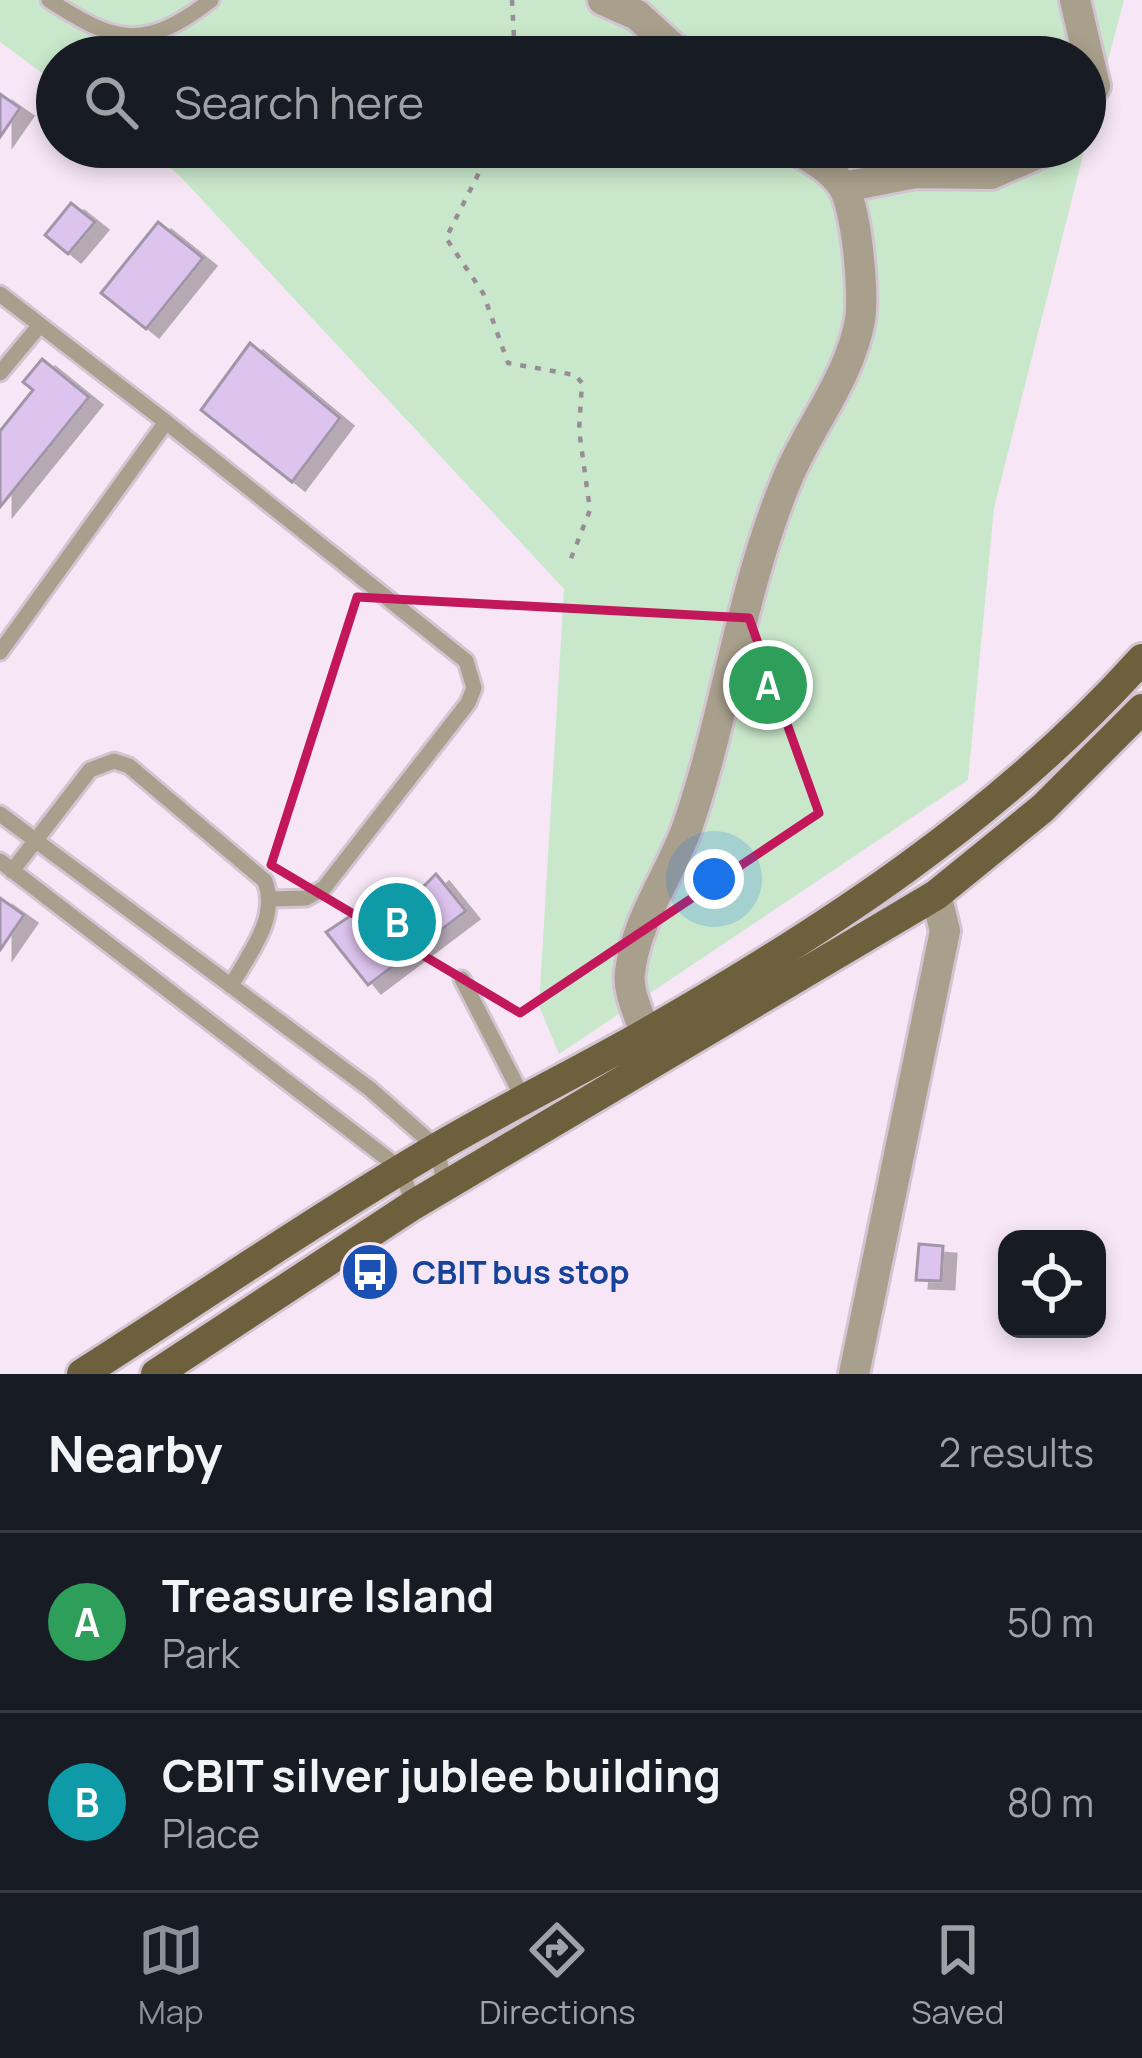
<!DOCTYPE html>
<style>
:root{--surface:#171b24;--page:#242831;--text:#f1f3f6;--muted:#9ea1a6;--line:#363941;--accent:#8c9099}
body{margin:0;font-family:Manrope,sans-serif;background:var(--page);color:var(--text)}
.controls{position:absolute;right:36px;bottom:36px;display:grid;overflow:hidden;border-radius:24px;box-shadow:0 6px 18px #0003}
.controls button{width:108px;height:108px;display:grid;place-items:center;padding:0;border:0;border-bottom:3px solid var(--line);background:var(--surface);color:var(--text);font:60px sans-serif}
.you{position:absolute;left:714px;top:879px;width:42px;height:42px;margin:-30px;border:9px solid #fff;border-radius:50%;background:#1a73e8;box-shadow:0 0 0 18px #1a73e833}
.badge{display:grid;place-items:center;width:78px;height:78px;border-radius:50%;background:var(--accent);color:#fff;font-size:39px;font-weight:700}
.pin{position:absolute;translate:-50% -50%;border:6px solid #fff;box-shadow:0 3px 12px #0006}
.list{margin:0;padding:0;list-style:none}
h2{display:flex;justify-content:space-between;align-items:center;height:156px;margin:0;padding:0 48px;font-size:51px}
h2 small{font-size:39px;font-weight:400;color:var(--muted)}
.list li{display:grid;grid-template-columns:78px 1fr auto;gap:36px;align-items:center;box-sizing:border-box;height:180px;padding:0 48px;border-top:3px solid var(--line)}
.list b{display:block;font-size:45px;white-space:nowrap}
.list p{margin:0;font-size:39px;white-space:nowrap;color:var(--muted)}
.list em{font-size:39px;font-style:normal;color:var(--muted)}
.icon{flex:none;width:66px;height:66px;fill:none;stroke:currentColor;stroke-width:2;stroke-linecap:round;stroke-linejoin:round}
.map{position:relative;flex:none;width:1142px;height:1374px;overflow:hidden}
.search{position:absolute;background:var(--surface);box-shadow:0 6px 18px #0003;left:36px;right:36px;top:36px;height:132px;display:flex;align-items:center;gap:30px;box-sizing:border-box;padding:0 42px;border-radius:66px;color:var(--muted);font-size:45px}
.sheet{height:516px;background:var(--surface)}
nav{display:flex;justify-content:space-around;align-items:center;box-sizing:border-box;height:168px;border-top:3px solid var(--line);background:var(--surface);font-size:33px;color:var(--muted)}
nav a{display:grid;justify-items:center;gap:6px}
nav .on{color:var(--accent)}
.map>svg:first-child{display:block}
</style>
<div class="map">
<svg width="1142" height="1374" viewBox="0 0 1142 1374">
<defs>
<filter id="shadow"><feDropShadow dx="13" dy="8" stdDeviation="0" flood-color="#0004"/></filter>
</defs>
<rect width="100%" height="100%" fill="#f7e7f6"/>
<!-- green -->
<path fill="#c9e8cb" d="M0 0H1124L1085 147V57H57V84L0 42Z
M142 147H1085L994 508 968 780 559 1054 539 1006 564 589 178 174Z"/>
<!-- building -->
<path fill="#ddc4ee" stroke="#a096a7" stroke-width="3" filter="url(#shadow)" d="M0 94 20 108 0 137Z
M71 203 95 222 68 254 45 235Z
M158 222 203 258 146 329 101 293Z
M250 343 340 418 292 482 201 410Z
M42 359 89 397 0 507V431L33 390 23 382Z
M436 874 466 911 368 985 326 932 402 882 413 897Z
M0 898 24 915 0 950Z
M919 1244 943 1246 941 1281 916 1280Z"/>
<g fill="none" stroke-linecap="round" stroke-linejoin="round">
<!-- lane casing -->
<g stroke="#d2c4d1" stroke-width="21">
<path id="lane" d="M49 0C115 43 144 52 211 0
M0 294 166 422 0 652
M0 373 40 325
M166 422 466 661 474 688 468 703 324 888 306 898 272 899
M0 814 370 1089 437 1148 445 1187
M0 861 402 1170 413 1205
M12 871 90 770 114 761 129 766 265 881C279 919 249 953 231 986
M462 979 524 1100"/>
</g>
<!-- street casing -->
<g stroke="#d2c4d1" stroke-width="36">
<path id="street" d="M603 0 637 15 683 57
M1075 0 1095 86 1085 102
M844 187 915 173 991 174 1053 147
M645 1034C640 1015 627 992 630 972 636 920 669 877 687 828 727 713 740 591 788 477 810 425 850 377 860 320 864 294 857 206 842 185 829 167 810 157 791 147
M854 1374 945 931 936 895"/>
</g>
<!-- primary casing -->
<g stroke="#d2c4d1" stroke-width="36">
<path id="primary" d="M82 1374C199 1299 315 1220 435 1149 503 1109 574 1074 643 1035 825 931 1001 816 1142 659
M156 1374 413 1205 936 895 1043 808 1142 709"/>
</g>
<!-- path -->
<path stroke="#988d97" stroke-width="4.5" stroke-dasharray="6 9" stroke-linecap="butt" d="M512 0 515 57
M492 147 446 238 483 293 508 363 575 375 582 383 579 430 590 510 570 561"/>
<!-- lane -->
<use href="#lane" stroke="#a89f8c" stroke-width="15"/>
<!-- street -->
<use href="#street" stroke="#a89f8c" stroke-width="30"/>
<!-- primary -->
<use href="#primary" stroke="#6e5f3d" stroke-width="30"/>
</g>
<!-- marked area -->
<path fill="none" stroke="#c2185b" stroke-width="9" stroke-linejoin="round" d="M357 597 749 618 819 813 520 1013 271 865Z"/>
<!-- icons -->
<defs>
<g id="bus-disc" transform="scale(3)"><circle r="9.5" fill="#1a4fb4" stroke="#f7e7f6"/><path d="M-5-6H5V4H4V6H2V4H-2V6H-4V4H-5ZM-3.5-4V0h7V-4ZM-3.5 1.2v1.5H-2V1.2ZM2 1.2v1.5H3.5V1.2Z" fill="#fff"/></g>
</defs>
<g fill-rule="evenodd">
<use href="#bus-disc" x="370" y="1272"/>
</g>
<g text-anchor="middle" stroke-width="12" stroke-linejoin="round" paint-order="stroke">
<!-- transit labels -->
<g font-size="33" font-weight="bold" fill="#164399" stroke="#f7e7f6" text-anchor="start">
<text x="412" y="1284">CBIT bus stop</text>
</g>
</g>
</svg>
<div class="controls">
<button><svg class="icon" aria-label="locate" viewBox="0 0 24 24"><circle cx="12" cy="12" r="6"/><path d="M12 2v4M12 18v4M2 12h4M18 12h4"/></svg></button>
</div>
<div class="you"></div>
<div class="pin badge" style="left:768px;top:685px;background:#2e9e5b">A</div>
<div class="pin badge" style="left:397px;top:922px;background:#0f9aa8">B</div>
<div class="search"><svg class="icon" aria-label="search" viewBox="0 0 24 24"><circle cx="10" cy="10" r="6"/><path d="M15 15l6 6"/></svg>Search here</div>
</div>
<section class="sheet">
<h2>Nearby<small>2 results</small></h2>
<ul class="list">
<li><span class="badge" style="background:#2e9e5b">A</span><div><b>Treasure Island</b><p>Park</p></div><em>50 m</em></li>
<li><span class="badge" style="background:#0f9aa8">B</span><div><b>CBIT silver jublee building</b><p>Place</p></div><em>80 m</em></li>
</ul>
</section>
<nav>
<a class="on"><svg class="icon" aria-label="map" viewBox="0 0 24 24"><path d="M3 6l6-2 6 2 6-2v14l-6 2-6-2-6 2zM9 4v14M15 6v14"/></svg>Map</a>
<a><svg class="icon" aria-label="directions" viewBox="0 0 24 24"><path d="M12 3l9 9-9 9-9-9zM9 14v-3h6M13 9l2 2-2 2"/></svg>Directions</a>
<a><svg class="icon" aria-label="saved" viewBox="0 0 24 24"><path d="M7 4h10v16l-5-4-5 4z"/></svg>Saved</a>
</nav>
